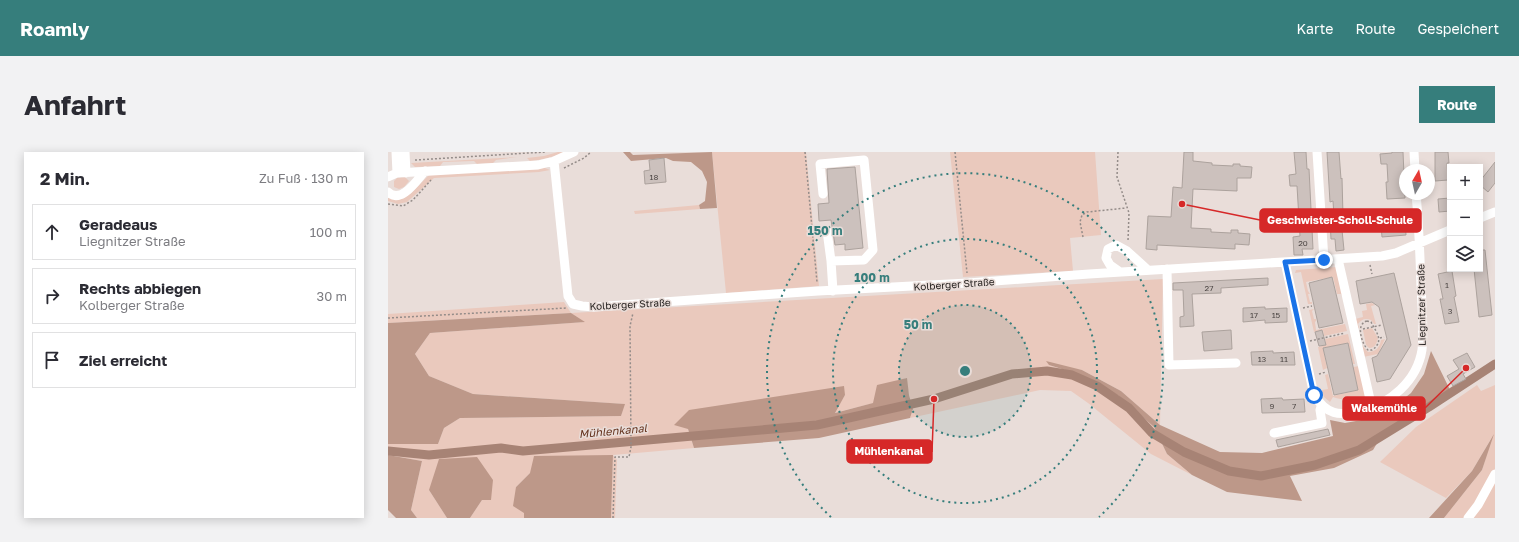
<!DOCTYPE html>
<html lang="de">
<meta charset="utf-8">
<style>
:root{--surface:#fff;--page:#f2f2f3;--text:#2b2b33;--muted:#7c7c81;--line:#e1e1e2;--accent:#367e7c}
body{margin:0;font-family:"Golos Text",sans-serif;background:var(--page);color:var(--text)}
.controls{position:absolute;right:12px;top:12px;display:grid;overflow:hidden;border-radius:0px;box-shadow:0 2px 10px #0003}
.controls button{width:36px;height:36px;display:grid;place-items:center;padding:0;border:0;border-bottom:1px solid var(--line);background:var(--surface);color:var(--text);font:20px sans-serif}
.compass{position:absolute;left:1011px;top:12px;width:36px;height:36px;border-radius:50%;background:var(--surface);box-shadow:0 2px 10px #0003;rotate:9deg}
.stop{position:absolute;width:12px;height:12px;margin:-9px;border:3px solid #1a73e8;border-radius:50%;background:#fff}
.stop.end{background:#1a73e8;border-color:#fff;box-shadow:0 1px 4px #0008}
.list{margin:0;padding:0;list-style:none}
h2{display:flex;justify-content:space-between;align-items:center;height:52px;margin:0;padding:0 16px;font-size:17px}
h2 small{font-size:13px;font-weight:400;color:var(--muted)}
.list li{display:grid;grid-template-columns:26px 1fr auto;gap:12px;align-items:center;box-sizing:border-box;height:56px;margin:0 8px 8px;padding:0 8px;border:1px solid var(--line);border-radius:0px}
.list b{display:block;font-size:15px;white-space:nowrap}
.list p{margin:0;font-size:13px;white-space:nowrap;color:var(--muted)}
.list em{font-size:13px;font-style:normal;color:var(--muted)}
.icon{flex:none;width:22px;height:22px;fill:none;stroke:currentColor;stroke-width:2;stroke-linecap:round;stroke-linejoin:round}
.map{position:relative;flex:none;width:1107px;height:366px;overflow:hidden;border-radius:0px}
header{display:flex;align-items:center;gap:24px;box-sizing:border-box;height:56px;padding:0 20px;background:var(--accent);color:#fff}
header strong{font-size:19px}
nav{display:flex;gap:22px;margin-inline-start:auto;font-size:14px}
.intro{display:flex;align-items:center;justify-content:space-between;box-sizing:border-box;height:96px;padding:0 24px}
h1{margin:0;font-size:28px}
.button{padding:10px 18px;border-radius:0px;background:var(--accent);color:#fff;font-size:14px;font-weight:700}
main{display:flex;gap:24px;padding:0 24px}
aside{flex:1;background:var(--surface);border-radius:0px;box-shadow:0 2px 10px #0003}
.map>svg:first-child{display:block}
</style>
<header>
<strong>Roamly</strong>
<nav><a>Karte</a><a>Route</a><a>Gespeichert</a></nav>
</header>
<div class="intro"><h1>Anfahrt</h1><a class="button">Route</a></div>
<main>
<aside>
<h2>2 Min.<small>Zu Fuß · 130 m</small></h2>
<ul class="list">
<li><svg class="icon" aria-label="ahead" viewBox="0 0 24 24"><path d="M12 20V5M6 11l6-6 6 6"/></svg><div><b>Geradeaus</b><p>Liegnitzer Straße</p></div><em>100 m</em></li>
<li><svg class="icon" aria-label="right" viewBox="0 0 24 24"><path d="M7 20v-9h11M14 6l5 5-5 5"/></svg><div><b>Rechts abbiegen</b><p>Kolberger Straße</p></div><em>30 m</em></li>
<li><svg class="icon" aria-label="arrive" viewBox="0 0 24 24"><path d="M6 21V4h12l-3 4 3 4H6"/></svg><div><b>Ziel erreicht</b></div></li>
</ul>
</aside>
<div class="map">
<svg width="1107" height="366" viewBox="0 0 1107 366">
<rect width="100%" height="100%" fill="#e9ddd9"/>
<!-- green -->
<path fill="#eac9bd" d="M170 0H179C167 4 155 8 142 9L139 6 156 4Z
M324 0H418L431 134 338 141Z
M562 0H707L713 83 682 86 685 119 575 125Z
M129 5 108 8 105 11 89 12 86 9 55 10 52 14 27 15 23 11Z
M157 16 162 18 151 20 46 26 19 50 10 52 0 49V44L11 47H15L23 41 41 23Z
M17 25 21 29 16 35 11 37 6 35V29L9 26Z
M311 53 312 57 247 62 246 59Z
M949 115 955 146 953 142H949L945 125 918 130 920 139 922 142H920L922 150H924V152H920L913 120 907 121 908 118Z
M775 127 772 273 733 239 694 218 661 213 693 223 731 244 766 275 779 302 804 323 763 302 700 251 683 239 652 238 522 266 525 257 521 243 518 226 486 251 446 261 457 243 300 277 306 296 225 303 229 308 227 366H223L225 304 142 321 128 335 137 361 136 366H82L94 348 41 338 59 366H29L23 358 34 309 0 303V292H50L56 276 72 266 233 264 236 252 85 242 41 224 27 202 42 181 196 170 183 161 0 171V162L176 150 183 161Z
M984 151 987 153 983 154 988 172H986L983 168C977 166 974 167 970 172L971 176 969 177 967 167 975 165 974 159 979 158 978 152Z
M926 157 924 159 926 167H928V169L927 170 928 178 957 172 959 179 936 184 935 178 926 180 921 158Z
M984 176 990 186C989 191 987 196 981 196L978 193 975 178Z
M960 182 967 212H965L960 191 935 196 939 216 935 218 930 195 938 193 937 187Z
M997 187 990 202 975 205 974 193 980 200C988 200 992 195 993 188Z
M972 214 977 245C966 248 956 249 945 245L942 250 936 245 934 238 940 237 937 223 940 222 945 244 970 238 965 215Z
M1089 233 1093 239 1107 233V366H1056L1094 318 1104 285 1084 319 1058 346 992 310 1028 275Z"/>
<!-- forest -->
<path fill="#bd9889" d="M235 0H242L245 3 324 0 329 56 312 57 311 53 317 49 319 30 314 19 303 10 285 9 278 6 243 9Z
M183 161 197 170 42 181 27 202 41 224 85 242 237 252 233 264 72 266 56 276 50 292H0V171Z
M1043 199 1064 242 991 288 985 298 946 316 902 324 914 349 839 340 804 323 779 302 766 275 731 244 693 223 661 213 658 209 694 218 733 239 772 273 832 300 874 301 945 284 942 268 957 271 979 267 1000 259 1023 241 1036 222Z
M519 226 521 243 525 257 522 266 431 286 306 296 300 277 286 273 301 258 456 234 457 243 447 261 485 251 489 233Z
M1106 282 1094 318 1056 366H1041L1084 319Z
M0 303 34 309 23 358 29 366H8L0 358Z
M225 303 223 366H136V361L125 354 128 335 142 321 146 304Z
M89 305 105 328 103 348H94L82 366H59L41 338 51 307Z"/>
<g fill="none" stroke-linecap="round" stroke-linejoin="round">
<!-- canal -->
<path stroke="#a78375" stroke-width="9" d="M0 299 41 303 113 296 135 299 429 273 546 247 624 222 659 219 684 223 709 234 741 256 764 281 796 300 841 319 873 324 927 313 971 298 1041 255 1107 212"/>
</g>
<!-- building -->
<path fill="#ccc1bd" stroke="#aca29d" d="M796 0H805V9L824 11V13L845 14V12H852V14L864 15 863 26H849V39L805 37 803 76 823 77V80L843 81V78H850V81L862 82 861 93 847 92V97L769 93V98L758 97 760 64 783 65 785 35 794 36Z
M906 0H918L919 17H921L925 97H914L915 103H906L905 85 912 84 909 34H902L901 23 908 22Z
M939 0H951L953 27 954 26 955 64H946L945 49 942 50Z
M1004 0H1015L1017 46 999 47 998 30H1000L999 12H993L992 2 1004 1Z
M1047 0H1060L1061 11H1059L1060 28 1047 29Z
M276 6 278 30 257 32 256 19 262 18 261 8Z
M1107 10V31L1100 40 1092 33V29Z
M467 15 475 96 457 98V92L447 93 443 68 431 69 430 52 441 51 439 17Z
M1062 46V59L1051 60 1050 47Z
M1017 66 1018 83 994 85 993 73 1010 72V67Z
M942 68H953L956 98 948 99 947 87H943Z
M1092 98H1097L1104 163 1091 165 1086 117H1092Z
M1064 119 1068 144 1066 145 1071 170 1057 172 1052 147H1055L1050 122Z
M1006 121 1023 193 1002 227 989 230 984 206 989 204 999 187 991 155 984 150 972 152 968 129Z
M944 125 955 171 931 176 921 131Z
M880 126V133L833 136V141L804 142 806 174 792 175V165L796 164 795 138H785V131Z
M877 155V157L899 156V170L877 171V168L855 170V156Z
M843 178 844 197 816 199 814 180Z
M934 178 938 193 931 194 927 180Z
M960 191 970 238 946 243 935 196Z
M885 199V201L906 200 907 213H864L863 200Z
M1079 201 1087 215 1075 222 1078 227 1065 234 1059 224 1071 217 1065 208Z
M894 246 895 248 916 247 917 260 874 261 873 247Z
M940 277 942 283 890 295 888 288Z"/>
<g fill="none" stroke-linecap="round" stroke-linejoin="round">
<!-- path -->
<path stroke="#948c89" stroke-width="1.5" stroke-dasharray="2 2" stroke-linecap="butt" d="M417 0 429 130
M567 0 579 121
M730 0 729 25 741 61 740 89
M27 8 157 0
M176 16 196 6 203 0
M0 52 15 54 25 48 43 28
M695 85 692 70 694 63 699 60 738 56
M982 113 984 122
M915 156 924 154
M0 166 178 156
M979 169 983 170C988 180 997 189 984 198H980C974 192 967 172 979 169Z
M975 177 994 173
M992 186 996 185
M922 189 957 181
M931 222 938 220
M225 366 227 305H241L243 295 242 174 245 161"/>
<!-- minor -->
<path stroke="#fff" stroke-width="9" d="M8 0 9 21
M17 0 18 21
M929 0 936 108
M1026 0 1027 18
M166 9 180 144 185 152 194 154 206 155 430 139 580 131 701 122 994 104 1008 101 1062 78
M0 25 9 21 150 13 166 9 186 0
M0 40C13 53 29 28 37 19
M435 42 432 12 476 8 485 98 476 108 443 109 445 139
M1092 66 1107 60
M439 79 443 109
M950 107 984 256
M897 110 926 243C939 263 950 264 973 259 1002 252 1029 229 1034 198 1036 177 1034 155 1033 134 1032 103 1031 73 1028 42
M779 117 781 213 848 211
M732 120 722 113 718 106 720 97 728 93 739 99 760 118
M886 281 934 271 932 258 933 255
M1080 366 1090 353 1107 322"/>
</g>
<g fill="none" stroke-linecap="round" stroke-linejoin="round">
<!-- route -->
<path stroke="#1a73e8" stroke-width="5" d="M926 243 897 110 936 108"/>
</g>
<!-- distance rings -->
<circle cx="577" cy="219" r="66" fill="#367e7c" fill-opacity=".12"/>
<g fill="none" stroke="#367e7c" stroke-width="2" stroke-dasharray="2 4">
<circle cx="577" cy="219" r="66"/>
<circle cx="577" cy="219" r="132"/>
<path d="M443 365A198 198 0 1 1 711 365"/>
</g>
<g text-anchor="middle" stroke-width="3" stroke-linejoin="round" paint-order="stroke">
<!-- number labels -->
<g font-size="8" fill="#4c4644">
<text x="266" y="28">18</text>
<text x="915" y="94">20</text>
<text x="1059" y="136">1</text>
<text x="821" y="139">27</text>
<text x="1062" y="162">3</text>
<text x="866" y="166">17</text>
<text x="888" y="166">15</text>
<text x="874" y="210">13</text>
<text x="896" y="210">11</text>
<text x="884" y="257">9</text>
<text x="906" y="257">7</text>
</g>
<!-- street labels -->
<g font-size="10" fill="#211d1b" stroke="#e9ddd9">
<text transform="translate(566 132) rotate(-4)" y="4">Kolberger Straße</text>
<text transform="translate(242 152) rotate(-3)" y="4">Kolberger Straße</text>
<text transform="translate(1033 153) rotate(-91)" y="4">Liegnitzer Straße</text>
</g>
<!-- water labels -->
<g font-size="11" font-style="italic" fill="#65331e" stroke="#e9ddd9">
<text transform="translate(225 279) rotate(-5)" y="4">Mühlenkanal</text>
</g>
</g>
<circle cx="577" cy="219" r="6" fill="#367e7c" stroke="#e9ddd9" stroke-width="2"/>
<g font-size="12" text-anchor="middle" font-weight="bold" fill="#367e7c" stroke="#e9ddd9" stroke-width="3" stroke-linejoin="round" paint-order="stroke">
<text x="437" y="83">150 m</text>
<text x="484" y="130">100 m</text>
<text x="530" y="177">50 m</text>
</g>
<!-- callouts -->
<path fill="none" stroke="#d62828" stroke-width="1.5" d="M794 52L872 68M1078 216L1037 256M546 247L544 300"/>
<g fill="#d62828" stroke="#e9ddd9" stroke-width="1.5">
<circle cx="794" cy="52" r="4"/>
<circle cx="1078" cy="216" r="4"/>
<circle cx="546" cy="247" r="4"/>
</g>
<g fill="#d62828" stroke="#d62828" stroke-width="1.5">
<rect x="872" y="57" width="161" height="23" rx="4"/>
<rect x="955" y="245" width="82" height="23" rx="4"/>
<rect x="459" y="288" width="85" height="23" rx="4"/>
</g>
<g font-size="11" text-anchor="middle" font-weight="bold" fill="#fff">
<text x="952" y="72">Geschwister-Scholl-Schule</text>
<text x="996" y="260">Walkemühle</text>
<text x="501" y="303">Mühlenkanal</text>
</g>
</svg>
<div class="controls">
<button>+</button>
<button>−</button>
<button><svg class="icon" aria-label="layers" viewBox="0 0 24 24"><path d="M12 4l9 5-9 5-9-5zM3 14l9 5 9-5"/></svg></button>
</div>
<svg class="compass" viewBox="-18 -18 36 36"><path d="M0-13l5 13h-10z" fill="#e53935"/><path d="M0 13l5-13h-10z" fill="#7c7c81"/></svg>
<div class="stop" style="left:926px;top:243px"></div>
<div class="stop end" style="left:936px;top:108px"></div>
</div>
</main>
